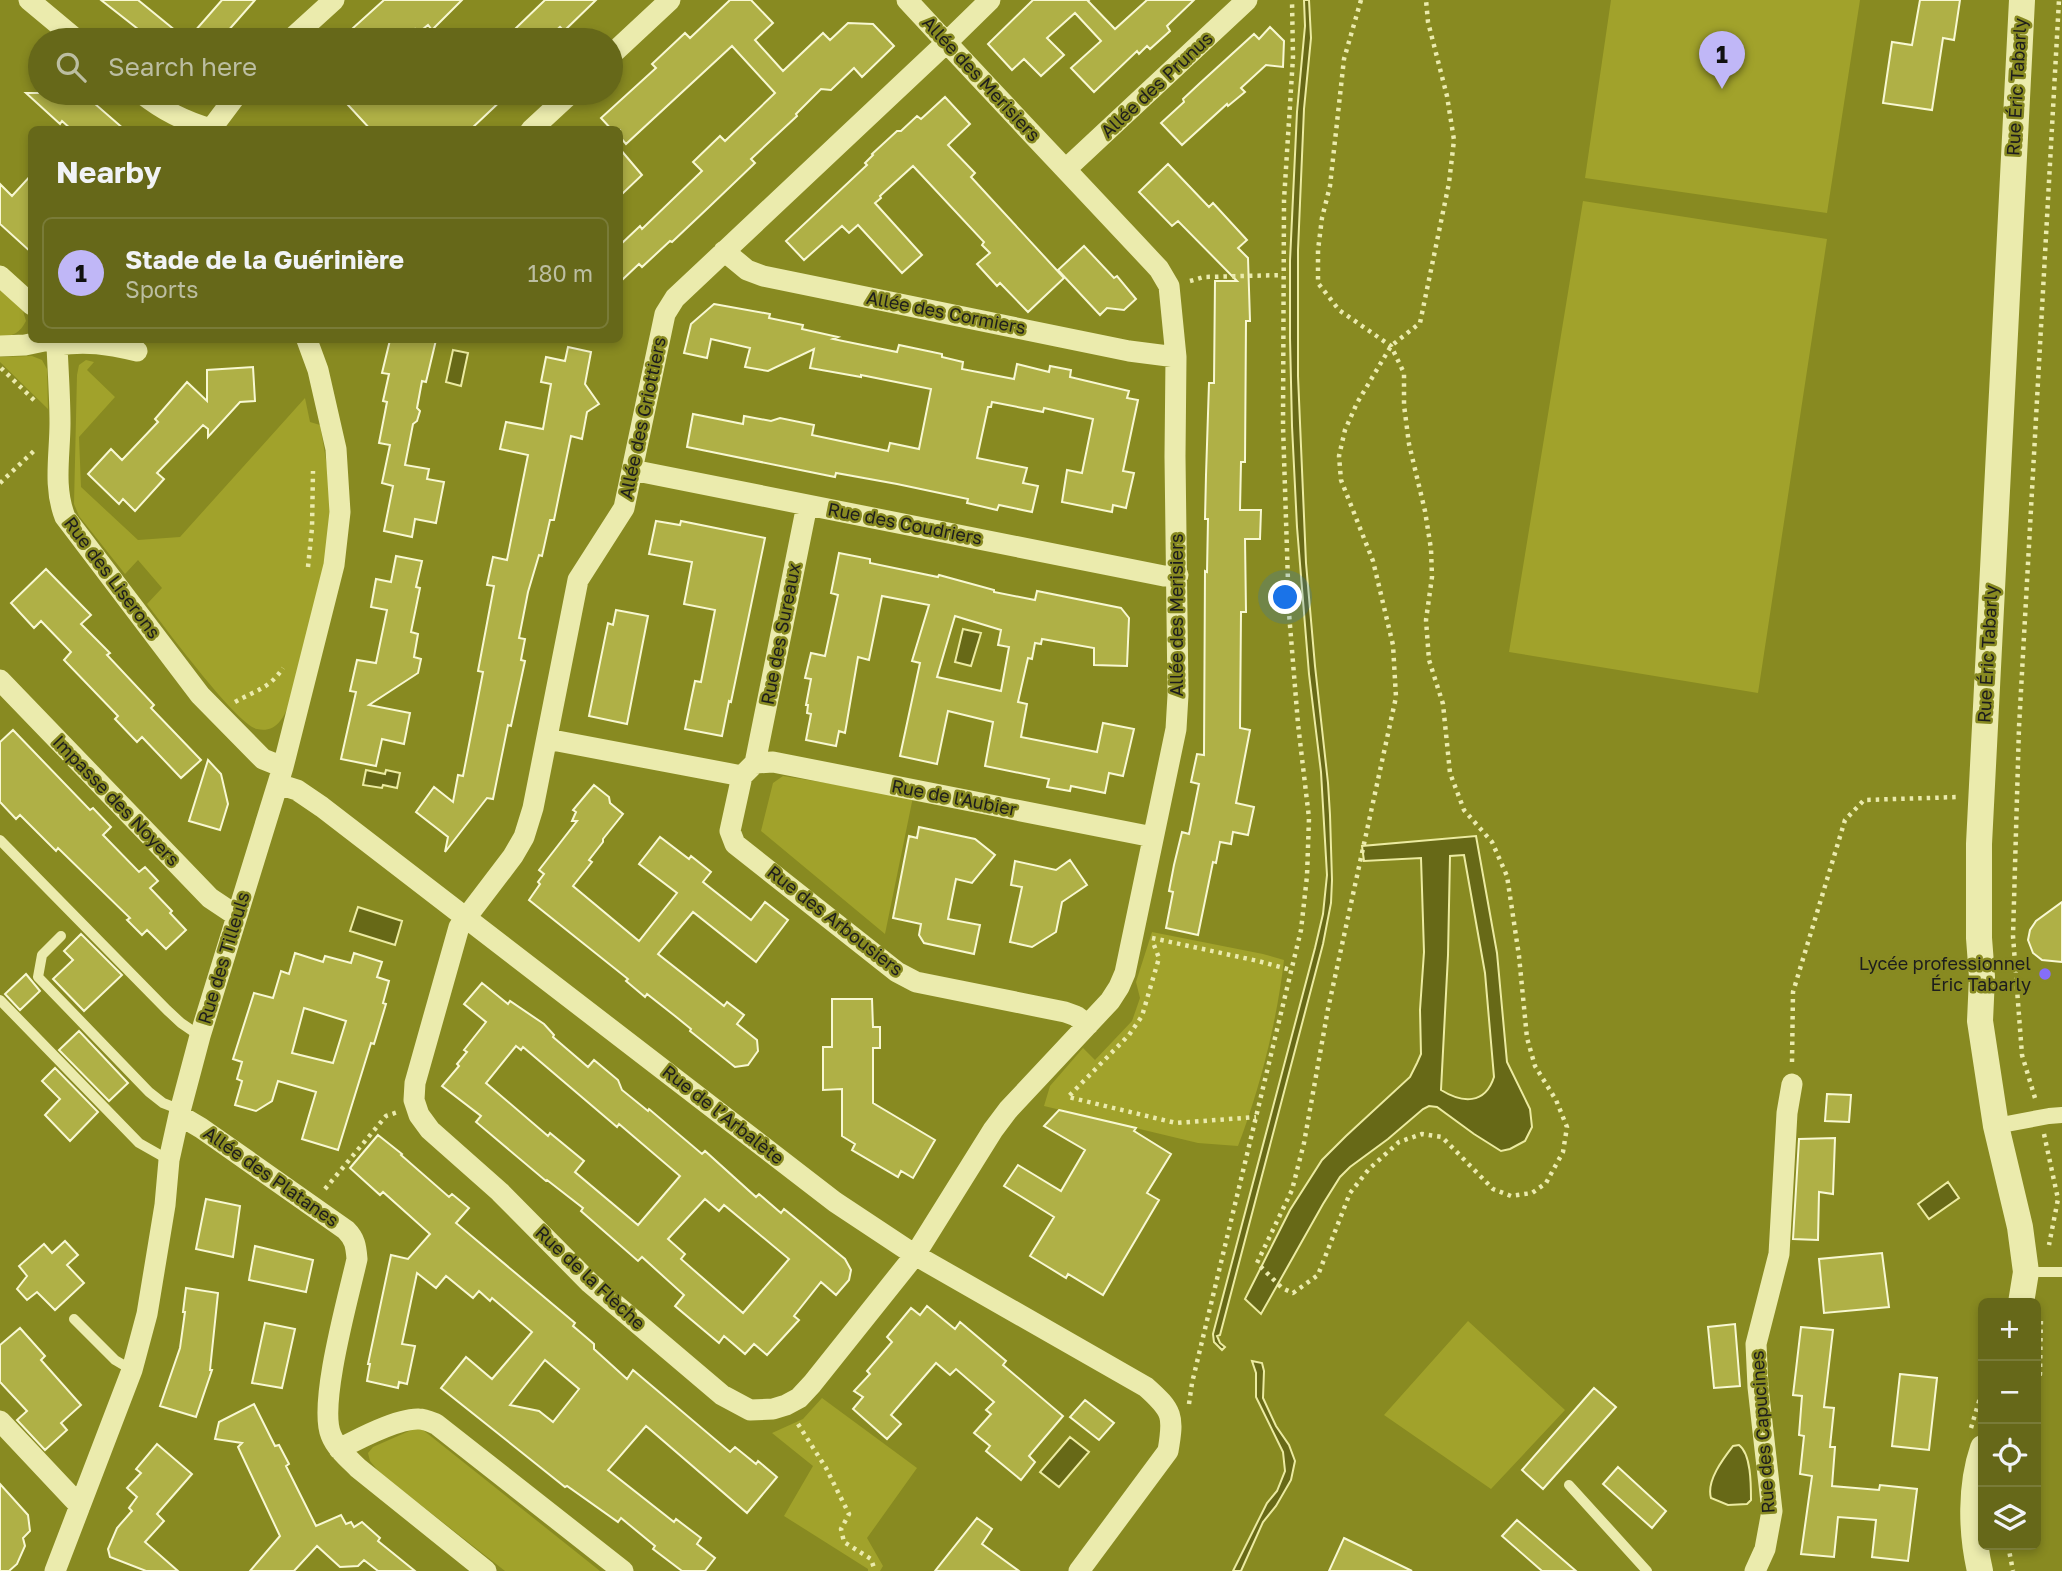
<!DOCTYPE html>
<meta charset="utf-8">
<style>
:root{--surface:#666819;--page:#6e7026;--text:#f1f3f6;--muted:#bcbea2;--line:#797b38;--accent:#c0b7f7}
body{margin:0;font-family:"Golos Text",sans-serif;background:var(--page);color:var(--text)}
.controls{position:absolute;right:21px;bottom:21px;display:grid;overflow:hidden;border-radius:10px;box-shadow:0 4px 10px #0003}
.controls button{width:63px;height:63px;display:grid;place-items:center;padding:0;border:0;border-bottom:2px solid var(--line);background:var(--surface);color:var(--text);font:35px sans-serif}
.you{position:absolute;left:1286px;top:598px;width:24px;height:24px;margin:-18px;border:5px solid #fff;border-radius:50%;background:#1a73e8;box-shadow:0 0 0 10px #1a73e833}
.badge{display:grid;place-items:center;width:46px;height:46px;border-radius:50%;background:var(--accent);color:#111;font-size:23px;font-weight:700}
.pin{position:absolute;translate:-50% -58px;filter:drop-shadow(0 2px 4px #0008)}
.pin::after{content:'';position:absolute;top:37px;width:24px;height:21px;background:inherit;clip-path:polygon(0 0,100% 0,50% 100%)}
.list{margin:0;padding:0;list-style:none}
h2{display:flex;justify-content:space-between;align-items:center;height:91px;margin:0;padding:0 28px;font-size:30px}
h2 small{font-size:23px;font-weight:400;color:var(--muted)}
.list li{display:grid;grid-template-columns:46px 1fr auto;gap:21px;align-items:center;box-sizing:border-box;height:112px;margin:0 14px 14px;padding:0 14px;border:2px solid var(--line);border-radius:10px}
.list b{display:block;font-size:26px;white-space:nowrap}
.list p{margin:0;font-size:23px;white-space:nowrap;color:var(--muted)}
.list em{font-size:23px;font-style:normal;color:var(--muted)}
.icon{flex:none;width:38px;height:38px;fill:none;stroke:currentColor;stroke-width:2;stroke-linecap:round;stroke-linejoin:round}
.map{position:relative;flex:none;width:2062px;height:1571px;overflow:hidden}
.search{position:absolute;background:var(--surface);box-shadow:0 4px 10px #0003;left:28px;top:28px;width:595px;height:77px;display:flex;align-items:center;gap:18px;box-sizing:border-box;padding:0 24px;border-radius:38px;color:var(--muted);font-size:26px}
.panel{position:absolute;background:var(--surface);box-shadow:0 4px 10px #0003;left:28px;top:126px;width:595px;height:217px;border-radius:10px}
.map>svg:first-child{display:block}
</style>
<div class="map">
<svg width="2062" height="1571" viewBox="0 0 2062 1571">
<rect width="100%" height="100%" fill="#888a21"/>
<!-- green -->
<path fill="#a1a22b" d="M1611 0H1860L1827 213 1585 178Z
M1583 201 1827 239 1758 693 1509 652Z
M0 289 23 311 26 321C20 333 13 336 0 337Z
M32 356 42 360 47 369 48 409 0 362V357Z
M86 360 94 362 87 370 115 397 79 437 81 487 138 540 180 537 305 398 310 422 320 425 330 483 331 520 325 561 288 707C282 721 274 733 257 729 237 725 163 625 147 604L162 588 138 560 125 574 79 516 74 504 77 375 79 365Z
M783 776 913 797 885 934 761 831 773 783Z
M1152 932 1263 954 1284 960C1277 1021 1260 1088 1238 1146L1198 1143 1044 1106 1050 1086 1083 1048 1095 1060 1132 1021 1140 998 1136 982Z
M1468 1321 1565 1410 1491 1489 1384 1415Z
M822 1398 917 1468 867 1538 883 1566 880 1571H868V1569L784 1516 813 1466 772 1433 803 1419Z
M416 1428 423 1430 600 1571H505L380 1473 370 1461 368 1453 373 1447Z"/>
<!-- water -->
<path fill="#676917" stroke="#eceba1" stroke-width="2" fill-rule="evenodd" d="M1304 0H1309L1311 38 1304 109 1298 250V376L1306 563 1315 666 1328 783 1330 815 1332 880 1331 903 1323 944 1220 1335 1217 1336 1220 1343 1225 1347 1222 1350 1214 1342 1213 1334 1315 948 1323 914 1327 875 1321 772 1309 674 1297 527 1292 426 1290 338V261L1297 112 1305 26Z
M453 350 468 353 461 386 446 382Z
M963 629 981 633 971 666 955 662Z
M366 770 385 774 386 770 400 773 397 788 383 785 382 788 363 785Z
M1476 836 1497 953 1507 1062 1530 1109 1532 1127 1525 1141 1510 1149 1501 1151 1474 1134 1437 1107 1429 1106 1423 1109 1388 1139 1350 1167 1340 1177 1323 1204 1261 1314 1245 1299 1290 1210 1322 1160 1346 1136 1410 1077 1417 1063 1421 1054 1420 1010 1424 952 1421 858 1364 861 1362 846ZM1464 855 1485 973 1494 1077C1485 1105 1462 1103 1441 1090L1448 955 1450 856Z
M358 907 402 921 395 945 350 931Z
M1948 1182 1959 1198 1929 1219 1918 1204Z
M1252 1361 1262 1363 1264 1371 1263 1398 1276 1426 1289 1445 1295 1461 1291 1480 1276 1506 1263 1522 1241 1571H1233L1267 1503 1277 1491 1285 1471 1283 1452 1256 1397V1373Z
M1070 1437 1089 1452 1059 1487 1040 1472Z
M1739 1445C1751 1454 1751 1484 1751 1500L1747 1504 1728 1505 1711 1498C1706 1481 1723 1459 1733 1446Z"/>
<!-- building -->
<path fill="#afb046" stroke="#f8f8d2" stroke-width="2" fill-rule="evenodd" d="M101 0H138L187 40H152Z
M222 0H255L220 40H187Z
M384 0H462L432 30 428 25 418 33 415 29 402 40H364L353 28Z
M545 0H596L564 31 560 27 546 40H528L516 28Z
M730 0H751L773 23 755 40 783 71 823 33 830 40 848 23 873 24 894 46 862 77 854 68 831 90 821 89 796 114 797 116 751 159 755 163 709 207 672 242 670 241 642 267 639 264 620 282V245L640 226 642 229 702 171 693 162 720 136 725 141 775 93 732 46 626 144 620 137V130H612L601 118 656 68 652 64 685 33 690 38Z
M1033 0H1089L1088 1 1115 29 1147 0H1194L1167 26 1170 31 1150 49 1147 46 1139 54 1137 51 1094 92 1071 68 1101 41 1075 13 1047 38 1064 55 1041 76 1024 59 1012 70 988 44Z
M1920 0H1960L1954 40 1943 38 1932 110 1883 103 1892 42 1912 45Z
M1270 27 1284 41 1283 67 1266 65 1241 88 1245 92 1228 106 1227 104 1182 145 1161 123 1184 102 1183 99 1199 84 1254 34 1259 39Z
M26 93H71L80 102 86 96 125 130H72L62 121 60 124Z
M337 93H509L470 130H371Z
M945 97 970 124 948 145 975 173 971 177 1064 278 1028 312 1000 283 997 286 977 264 990 253 982 245 984 242 913 166 880 196 881 198 875 203 922 255 902 273 858 225 849 233 842 226 804 260 786 241 867 165 865 163 873 155 872 154 897 131H901L917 116 921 119Z
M620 149 642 175 620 196Z
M1168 164 1209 207 1213 203 1247 240 1238 248 1248 258 1250 321H1246L1245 462H1241L1240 510H1261L1260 539H1245L1246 612H1241L1240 728 1250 730 1236 803 1254 807 1248 835 1233 832 1231 844 1220 842 1216 863 1213 862 1198 935 1166 928 1173 892 1169 891 1174 865 1182 832 1189 834 1199 784 1191 782 1197 754 1204 755 1205 571 1207 572 1208 519H1205L1206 475 1209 383H1214L1215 281H1237L1178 221 1172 226 1139 192Z
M32 174V253L0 224V184L12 196Z
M1084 246 1114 278 1117 276 1136 299 1124 310 1107 308 1100 315 1058 270Z
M714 304 770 314 769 318 803 325 802 329 838 337 833 339 897 352 899 345 942 354V357L963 362 962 369 1014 379 1017 364 1049 372 1050 366 1071 370 1070 377 1129 391 1127 398 1138 400 1123 471 1134 473 1126 508 1113 505 1112 512 1062 502 1067 470 1082 473 1093 419 1044 408 1043 412 992 402 991 407H988L977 458 1027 468 1023 483 1038 486 1032 512 999 505 997 510 967 503 968 499 897 484 836 473 835 477 687 447 693 414 743 424 744 416 771 421 780 418 814 425 812 435 888 451 890 443 919 449 931 389 861 375V377L810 368 814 349 768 371 745 367 750 348 711 339 707 358 684 353 691 324Z
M390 340H436L426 382 422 381 417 408 420 411 417 421 413 424 405 465 429 469 427 479 444 482 436 523 415 519 412 537 384 531 393 486 382 483 390 445 379 443 387 402 383 401 389 374 382 373Z
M568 347 591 352 585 384 599 404 587 412 582 439 571 436 554 520H550L542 556 539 555 528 592 519 638 525 639 521 660 525 661 511 726 508 725 493 799 487 798 445 852 448 837 416 812 434 787 453 802 458 775 463 776 483 672 478 671 494 586 487 585 493 557 507 560 528 455 500 449 506 422 543 429 551 384 541 382 546 357 565 361Z
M253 367 255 401 240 402 208 437V429L203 425 157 473 164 479 135 511 123 499 119 504 88 474 111 449 122 460 158 422 155 419 187 382 207 401V370Z
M656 521 680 525 681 521 765 538 731 702 729 701 722 736 685 729 695 681 701 682 715 610 684 604 692 562 649 554Z
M839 553 870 559V563L938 577 939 575 994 590V592L1035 600 1037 591 1121 608 1129 618 1127 666 1094 665V648L1042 639 1041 644 1035 643 1032 659 1028 658 1018 702 1027 704 1021 737 1097 752 1103 723 1134 729 1123 776 1109 773 1105 793 1071 786 1070 791 1047 787 1049 779 985 766 993 722 948 711 937 764 900 756 920 663 912 661 929 605 882 596 869 660 858 657 845 733 839 731 836 746 806 740 811 714 807 713 808 705H806L811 679 805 678 811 653 825 656 838 595 831 593ZM955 616 1001 630 998 645 1009 647 1001 691 937 677Z
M396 556 422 561 416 587 420 588 411 632 418 634 414 657 421 659 418 673 369 705 410 713 404 744 382 739 376 766 341 759 356 692 350 691 357 660 376 663 387 610 371 607 376 579 391 582Z
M46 569 91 615 81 624 110 653 107 655 154 705 151 708 201 760 181 778 142 737 137 742 115 719 118 716 64 660 71 652 41 621 34 628 11 603Z
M616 610 648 616 627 724 589 716 608 623 613 625Z
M13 730 90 810 93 808 111 827 103 835 139 872 145 867 158 881 150 888 172 911 170 913 186 930 166 949 147 930 142 935 127 920 130 918 58 848 56 851 20 815 16 819 0 802V742Z
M208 760 221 774 228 804 220 830 189 821Z
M594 785 609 797 610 803 623 814 603 839V842L589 860 592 862 573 886 639 941 677 893 639 864 660 837 689 859 691 856 711 872 703 882 751 920 765 902 788 920 756 962 693 912 658 954 724 1006 727 1002 744 1015 737 1024 757 1040 758 1051 748 1065 735 1067 690 1031 691 1029 675 1016 647 994 645 997 626 981 628 979 529 900 540 884 538 882 544 874 539 870 577 821H572L576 812 573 810Z
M919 827 975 839 995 855 972 883 956 879 948 919 980 925 974 954 924 943 919 935 921 924 893 918 909 836 917 838Z
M1070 860 1087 885 1062 902 1056 932 1032 947 1010 942 1022 887 1011 885 1015 861 1056 870Z
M2062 902V962L2042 960 2033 953 2028 940 2030 930 2036 921Z
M81 934 122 975 84 1011 53 979 73 960 64 951Z
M295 953 323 962 325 956 351 963 354 953 382 962 377 977 389 981 383 1003 386 1004 374 1044 371 1043 338 1150 302 1139 316 1092 278 1081 272 1101 256 1111 235 1105 242 1081 237 1079 242 1062 233 1059 254 993 273 998 281 971 289 974ZM304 1008 346 1021 333 1063 292 1053Z
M26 974 40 991 20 1010 5 994Z
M482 983 508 1004 510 1001 544 1024 554 1035 553 1037 588 1067 594 1060 618 1080 622 1090 648 1111 649 1109 702 1154 705 1151 756 1197 759 1194 781 1213 784 1209 845 1259 851 1270 849 1280 836 1295 821 1282 794 1316 799 1320 767 1355 754 1344 745 1354 724 1336 719 1343 675 1306 684 1295 642 1257 638 1261 581 1211 583 1208 547 1180 546 1181 476 1122 481 1116 442 1086 459 1066 457 1064 467 1052 464 1050 486 1022 464 1004ZM516 1046 521 1050 523 1047 617 1127 619 1124 680 1176 638 1225 575 1172 584 1161 550 1133 548 1136 486 1083ZM705 1199 719 1211 724 1205 789 1259 743 1313 681 1259 685 1254 668 1239Z
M832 999H872L873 1027H880V1048H873V1103L935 1140 913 1178 901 1171 898 1177 852 1150 855 1144 842 1136V1089L823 1090V1047H832Z
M79 1031 128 1083 109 1101 59 1050Z
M55 1068 98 1112 70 1141 45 1115 60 1099 42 1081Z
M1827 1094 1851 1095 1849 1122 1825 1121Z
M1059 1110 1136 1128 1134 1131 1171 1154 1147 1193 1159 1200 1103 1295 1068 1274 1066 1278 1030 1256 1054 1217 1004 1186 1018 1165 1061 1191 1085 1150 1044 1126Z
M378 1135 402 1154 401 1155 449 1197 452 1194 469 1208 456 1223 575 1323 573 1326 594 1344V1349L627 1379 633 1370 730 1452 735 1447 756 1464 758 1461 777 1477 747 1513 646 1426 608 1470 674 1522 676 1519 701 1538 697 1544 715 1558 705 1571H682L653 1549 655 1546 621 1518 618 1522 567 1486 565 1487 441 1388 466 1357 492 1379 532 1332 492 1298 490 1301 479 1291 473 1298 446 1276 436 1288 417 1273 402 1344 415 1346 407 1384 399 1382 398 1388 367 1381 370 1364H368L391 1255 408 1259 430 1234 383 1192 380 1195 350 1168ZM545 1360 579 1389 553 1422 539 1411 510 1405Z
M1835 1138 1833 1194 1819 1192 1818 1240 1793 1239 1799 1139Z
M206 1199 240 1206 233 1257 196 1249Z
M65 1241 78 1255 67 1265 84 1283 55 1310 37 1292 27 1300 17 1289 27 1276 19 1266 44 1244 52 1253Z
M255 1246 313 1260 306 1292 249 1280Z
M1882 1253 1889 1307 1824 1313 1819 1259Z
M186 1288 218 1293 210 1370H212L196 1417 160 1406 180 1348 185 1312H183Z
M927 1306 955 1329 960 1322 1006 1361 1003 1365 1063 1416 1029 1456 1035 1462 1021 1480 986 1451 990 1446 974 1433 991 1414 986 1410 994 1402 956 1369 950 1375 936 1363 891 1415 901 1424 887 1439 853 1409 863 1397 854 1391 870 1374 867 1371 892 1342 887 1337 911 1308 920 1315Z
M265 1323 295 1329 282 1388 252 1383Z
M1735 1324 1740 1386 1714 1388 1708 1327Z
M1801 1327 1833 1330 1824 1407 1834 1408 1830 1447H1835L1832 1486 1879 1490 1880 1485 1917 1489 1908 1561 1872 1557 1876 1520 1838 1517 1834 1557 1801 1554 1812 1476 1800 1474 1804 1436 1799 1435 1802 1396 1793 1395Z
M20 1328 45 1356 41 1360 81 1405 61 1423 67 1430 45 1450 17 1420 27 1411 0 1382V1345Z
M1900 1374 1937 1378 1929 1450 1892 1446Z
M1594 1388 1616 1407 1543 1489 1522 1470Z
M1085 1400 1114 1423 1099 1440 1070 1417Z
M254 1404 275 1446 279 1445 289 1464 286 1466 316 1526 341 1515 346 1524 351 1522 354 1527 362 1522 380 1538 378 1541 415 1571H378L364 1560 358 1566 340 1567 317 1546 294 1571H250L280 1536 238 1447 242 1443 215 1439 219 1422Z
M157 1444 192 1474 157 1514 164 1521 145 1542 178 1571H146L110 1557 108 1549 117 1528 132 1511 129 1508 137 1497 127 1488 141 1473 136 1469Z
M1618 1467 1666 1511 1652 1528 1603 1484Z
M0 1484 28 1515 30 1531 23 1538 25 1546 17 1564 9 1571H0Z
M977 1518 992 1529 982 1544 1019 1571H935Z
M1517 1520 1576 1571H1542L1502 1536Z
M1344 1538 1412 1571H1329Z"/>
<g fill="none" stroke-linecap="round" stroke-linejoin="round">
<!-- path -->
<path stroke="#ebebad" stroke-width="4.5" stroke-dasharray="3.5 5" stroke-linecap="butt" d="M1361 0 1344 59 1330 186 1322 218 1318 250V283L1339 310 1391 346 1404 373V405L1409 444 1425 511 1431 549 1432 577 1426 620 1429 660 1443 704 1450 773 1464 810 1492 842 1507 876 1519 956 1527 1038 1535 1066 1556 1100 1567 1127 1563 1152 1546 1183 1532 1193 1511 1196 1493 1189 1442 1137 1422 1134 1399 1142 1369 1169 1350 1193 1318 1275 1293 1293 1282 1288 1257 1263 1292 1190 1304 1143 1328 1009 1396 697 1393 645 1373 561 1341 480 1339 456 1345 430 1357 403 1391 346 1420 323 1449 183 1454 140 1447 96 1428 22 1426 0
M1190 281 1204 277 1283 275
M1 368 37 403
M0 483 36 449
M308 567 312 528 313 471
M235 702C256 690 269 689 283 668
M1152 938 1258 961 1291 970
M1154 945 1159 958 1142 1016 1129 1035 1068 1097 1176 1123 1256 1117
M1792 1062 1793 992 1845 820 1864 800 1959 797
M2035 1098 2022 1055 2013 936 2019 727 2059 0
M2044 1134 2058 1199 2049 1245
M325 1189 386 1116 398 1112
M2036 1392 2040 1374 2041 1316
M1189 1404 1192 1383 1301 930 1307 876 1309 818 1298 724 1289 613 1283 426 1284 200 1293 57 1292 0
M798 1424 826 1468 849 1514 841 1529 844 1542 871 1559 875 1571
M1971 1428 1983 1388
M2008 1545 2013 1571"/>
<!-- service -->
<path stroke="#ebebad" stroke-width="10" d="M0 840 167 1010 181 1023 200 1036
M61 936 42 955 38 977 149 1092 163 1103 181 1110
M0 1000 139 1143 169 1160
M2026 1272H2062
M74 1319 115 1360 132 1370
M1569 1485 1647 1571"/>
<!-- pedestrian -->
<path stroke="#ebebad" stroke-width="16" d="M1996 1126 2049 1116 2062 1115"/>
<!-- minor -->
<path stroke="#ebebad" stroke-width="21" d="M29 0 77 40
M907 0C990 90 1075 179 1159 269L1169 286 1176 357 1175 456 1178 695 1176 729 1125 973 1119 987 1110 1001 1008 1110 993 1130 915 1255 812 1384 799 1398 786 1405 773 1409 750 1410 722 1395 590 1283 500 1192 430 1130 419 1115 414 1100 415 1083 459 927 513 856 524 837 533 808 578 580 624 508 665 314 675 298 946 43 990 0
M290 40 334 0
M611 55 670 0
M141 93C164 111 184 121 211 129
M211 129 238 93
M531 130 571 93
M1066 169 1247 0
M724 251 747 270 763 276 1129 351 1176 357
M0 276 32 305
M53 340 57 345C58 371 60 397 60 423 60 455 53 487 65 517L200 695 263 759 283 767
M57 345C88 341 106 344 137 351
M0 346 25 345 49 340
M632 470 1164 576 1178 575
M0 680 210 898 237 916
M547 739 742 776
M755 763 742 776 730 831 735 844 897 972 916 982 1065 1012 1076 1016 1088 1025
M755 763 773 762 1153 837
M755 763 807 505
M278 784 297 790 322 807 835 1202 915 1255 1146 1387C1173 1411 1174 1416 1168 1451L1079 1571
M179 1115 201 1128 346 1230C355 1239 356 1246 357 1259 349 1295 318 1404 331 1435 336 1448 348 1458 358 1468L486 1571
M0 1421 80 1506
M339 1449C358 1439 398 1418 419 1419 425 1419 431 1422 436 1424L623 1571
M55 1571 132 1370 147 1314 165 1205 169 1160 179 1115 200 1036 283 767 334 565 340 512 336 449 318 370 307 340
M1755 1571 1765 1549 1772 1511 1758 1387 1756 1344 1779 1254 1787 1113 1792 1084"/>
<!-- tertiary -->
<path stroke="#ebebad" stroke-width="26" d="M2021 1303 2026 1272 2020 1227 1996 1126 1980 1021 1982 977 1979 938V844L2022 0
M1980 1571C1971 1532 1970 1486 1983 1448"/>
</g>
<!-- markers -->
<circle fill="#856ef8" stroke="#888a21" stroke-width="2.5" cx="2045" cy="974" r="7"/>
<g text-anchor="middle" stroke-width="5" stroke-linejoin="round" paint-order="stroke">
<!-- street labels -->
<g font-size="18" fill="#1d1d1d" stroke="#888a21">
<text transform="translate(981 79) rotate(47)" y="6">Allée des Merisiers</text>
<text transform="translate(1157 85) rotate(-43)" y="6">Allée des Prunus</text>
<text transform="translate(2017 87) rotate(-87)" y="6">Rue Éric Tabarly</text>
<text transform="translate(946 313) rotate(11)" y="6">Allée des Cormiers</text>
<text transform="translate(643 418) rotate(-78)" y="6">Allée des Griottiers</text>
<text transform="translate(905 524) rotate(11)" y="6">Rue des Coudriers</text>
<text transform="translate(112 578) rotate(53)" y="6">Rue des Liserons</text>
<text transform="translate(1177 615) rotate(-90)" y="6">Allée des Merisiers</text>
<text transform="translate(781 634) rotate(-79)" y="6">Rue des Sureaux</text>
<text transform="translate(1988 654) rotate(-87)" y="6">Rue Éric Tabarly</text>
<text transform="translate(954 798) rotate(11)" y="6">Rue de l'Aubier</text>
<text transform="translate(116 801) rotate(46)" y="6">Impasse des Noyers</text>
<text transform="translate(835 921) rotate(38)" y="6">Rue des Arbousiers</text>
<text transform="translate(224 958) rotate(-73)" y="6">Rue des Tilleuls</text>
<text transform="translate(723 1115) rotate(38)" y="6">Rue de l’Arbalète</text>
<text transform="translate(271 1177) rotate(35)" y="6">Allée des Platanes</text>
<text transform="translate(590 1278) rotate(43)" y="6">Rue de la Flèche</text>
<text transform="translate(1763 1432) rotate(-94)" y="6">Rue des Capucines</text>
</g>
<!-- poi labels -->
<g font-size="18" fill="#1d1d1d" stroke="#888a21" text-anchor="end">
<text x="2031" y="970">Lycée professionnel<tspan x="2031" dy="21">Éric Tabarly</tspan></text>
</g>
</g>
</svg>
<div class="controls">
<button>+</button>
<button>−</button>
<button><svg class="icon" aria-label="locate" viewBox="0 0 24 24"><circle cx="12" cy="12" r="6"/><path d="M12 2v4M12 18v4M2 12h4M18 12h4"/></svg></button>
<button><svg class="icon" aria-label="layers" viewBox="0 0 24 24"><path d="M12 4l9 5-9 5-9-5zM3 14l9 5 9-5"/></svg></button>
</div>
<div class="you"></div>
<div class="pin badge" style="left:1722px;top:89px">1</div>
<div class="search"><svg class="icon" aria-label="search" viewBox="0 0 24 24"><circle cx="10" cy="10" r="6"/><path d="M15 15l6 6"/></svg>Search here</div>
<section class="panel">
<h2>Nearby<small></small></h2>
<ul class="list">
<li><span class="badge">1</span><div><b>Stade de la Guérinière</b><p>Sports</p></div><em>180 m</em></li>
</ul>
</section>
</div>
